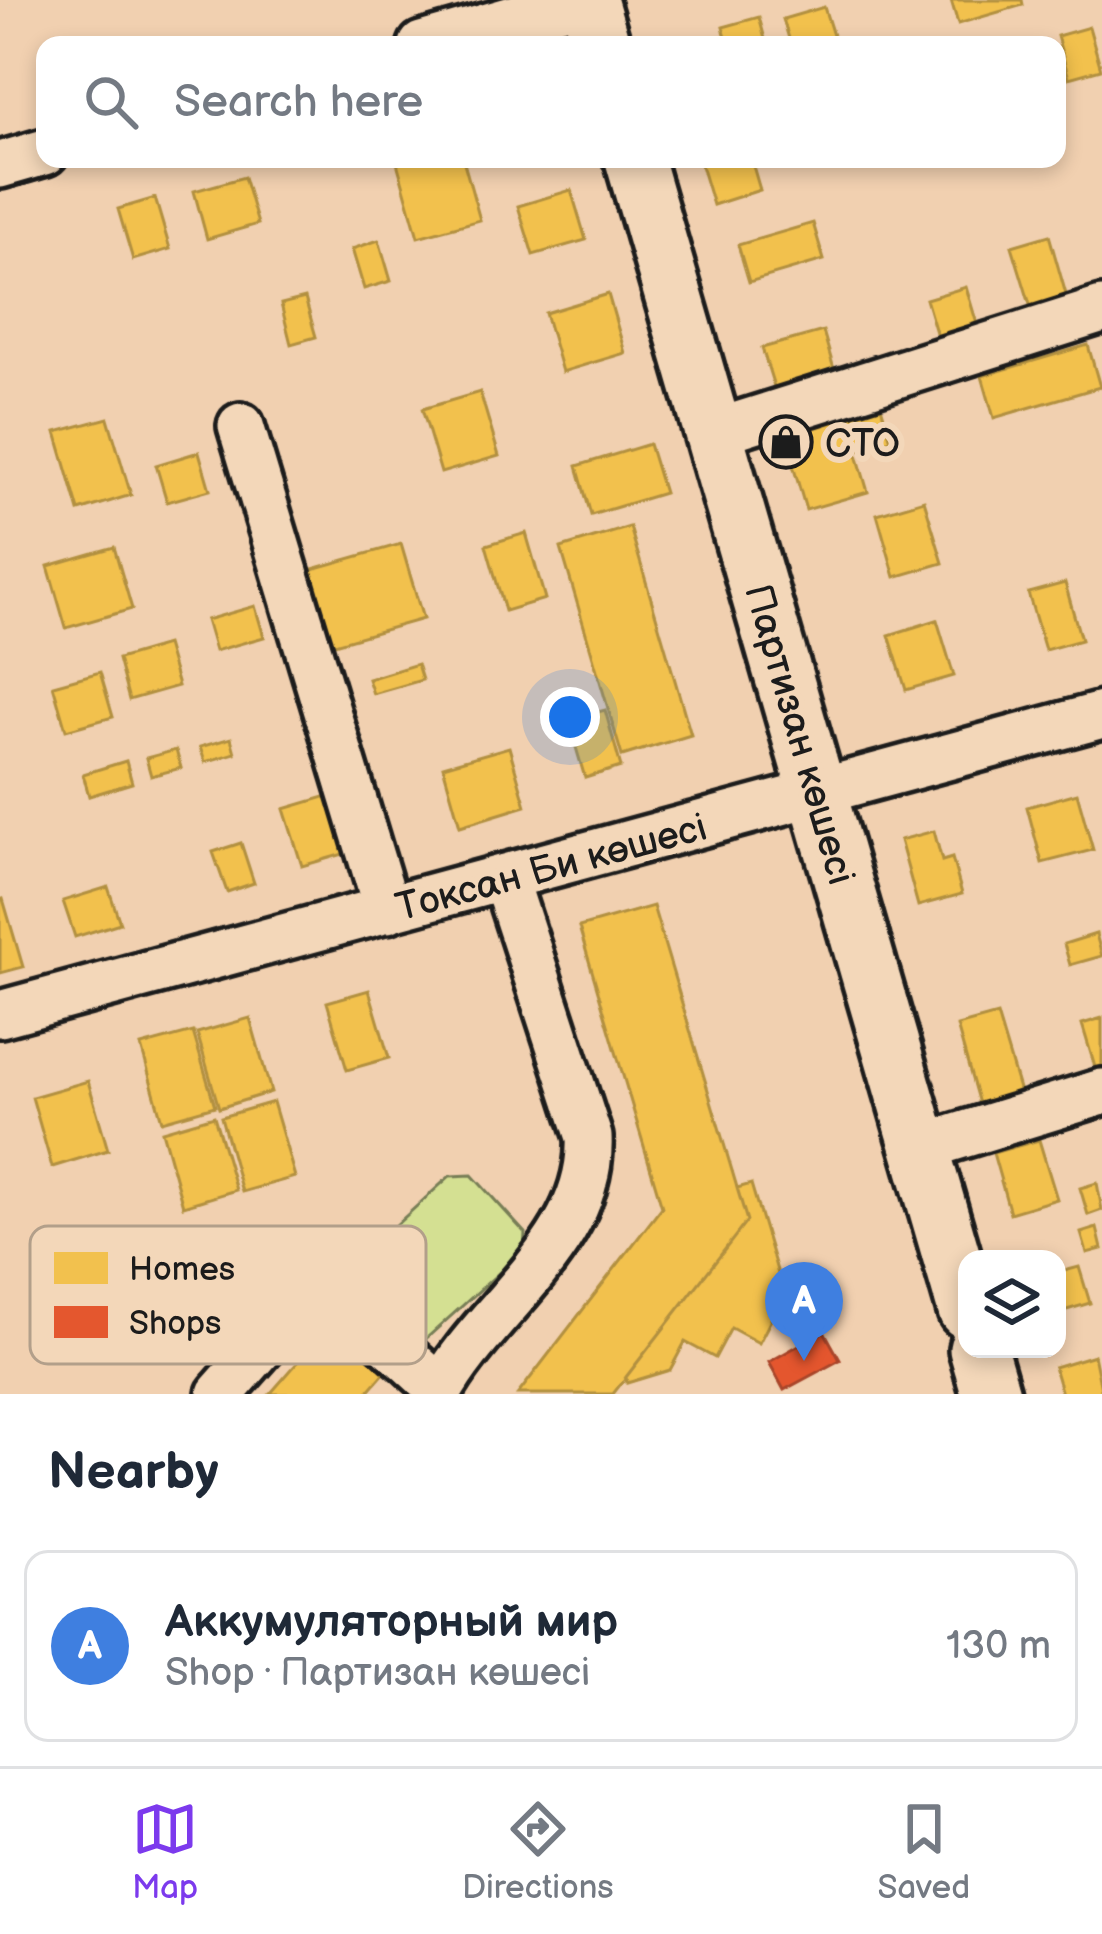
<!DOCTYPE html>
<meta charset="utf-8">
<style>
:root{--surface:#fff;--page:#f2f2f3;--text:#1f2937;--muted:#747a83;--line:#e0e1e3;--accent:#7c3aed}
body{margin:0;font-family:"Balsamiq Sans",sans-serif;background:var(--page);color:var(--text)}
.controls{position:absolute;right:36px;bottom:36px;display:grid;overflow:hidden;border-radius:24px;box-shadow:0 6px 18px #0003}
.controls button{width:108px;height:108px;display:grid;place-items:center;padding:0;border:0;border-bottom:3px solid var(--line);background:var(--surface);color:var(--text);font:60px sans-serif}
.you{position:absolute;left:570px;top:717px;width:42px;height:42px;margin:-30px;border:9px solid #fff;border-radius:50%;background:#1a73e8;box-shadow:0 0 0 18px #1a73e833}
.badge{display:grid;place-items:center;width:78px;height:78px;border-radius:50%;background:var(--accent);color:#fff;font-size:39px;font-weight:700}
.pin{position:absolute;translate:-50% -99px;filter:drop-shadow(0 3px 6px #0008)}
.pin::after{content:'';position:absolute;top:63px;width:42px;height:36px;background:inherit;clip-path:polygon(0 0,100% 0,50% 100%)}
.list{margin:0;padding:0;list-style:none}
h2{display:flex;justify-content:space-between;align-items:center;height:156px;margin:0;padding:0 48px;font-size:51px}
h2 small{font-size:39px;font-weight:400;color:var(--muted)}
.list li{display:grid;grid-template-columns:78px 1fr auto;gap:36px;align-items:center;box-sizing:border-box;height:192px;margin:0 24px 24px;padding:0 24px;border:3px solid var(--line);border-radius:24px}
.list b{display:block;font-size:45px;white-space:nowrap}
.list p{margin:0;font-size:39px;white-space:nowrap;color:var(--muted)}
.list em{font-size:39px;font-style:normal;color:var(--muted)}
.icon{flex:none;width:66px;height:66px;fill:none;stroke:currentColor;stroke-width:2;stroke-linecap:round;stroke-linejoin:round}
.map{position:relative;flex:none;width:1102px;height:1394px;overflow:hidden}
.search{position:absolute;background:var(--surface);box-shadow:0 6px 18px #0003;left:36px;right:36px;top:36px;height:132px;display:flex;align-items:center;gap:30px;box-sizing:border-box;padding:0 42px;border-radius:24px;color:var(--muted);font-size:45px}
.sheet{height:372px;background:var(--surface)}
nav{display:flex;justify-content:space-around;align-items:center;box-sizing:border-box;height:168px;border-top:3px solid var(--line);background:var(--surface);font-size:33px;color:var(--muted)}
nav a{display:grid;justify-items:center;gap:6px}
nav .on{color:var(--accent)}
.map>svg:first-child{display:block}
</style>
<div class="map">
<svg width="1102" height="1394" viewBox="0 0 1102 1394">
<rect width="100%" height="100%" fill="#f1d0b0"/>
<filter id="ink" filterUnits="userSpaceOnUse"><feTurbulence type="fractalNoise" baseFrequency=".00833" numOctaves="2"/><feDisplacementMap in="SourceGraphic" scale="24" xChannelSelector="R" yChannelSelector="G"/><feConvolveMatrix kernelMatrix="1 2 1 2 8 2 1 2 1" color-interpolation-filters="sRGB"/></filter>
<g filter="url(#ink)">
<!-- green -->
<path fill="#d4e092" stroke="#787e57" stroke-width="3" d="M472 1175 525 1233 524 1250 419 1345 349 1284 352 1265 450 1176Z"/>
<!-- homes -->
<path fill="#f2c14e" stroke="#b2903f" stroke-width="3" d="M951 0H1022L1023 5 958 24Z
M824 7 836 45H791L783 19Z
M759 17 765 39 728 45 723 27Z
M1089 27 1101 69 1069 78 1057 36Z
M396 159H463L480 220 418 237Z
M699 159H751L760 190 713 205Z
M244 177 258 224 207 239 194 191Z
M571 190 586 240 533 255 518 206Z
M155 198 170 249 133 260 118 209Z
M813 223 824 260 749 282 738 245Z
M1049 235 1067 298 1031 308 1012 246Z
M379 240 391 281 364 289 352 249Z
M966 287 977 324 937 336 926 299Z
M608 294 625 353 562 372 545 313Z
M305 298 316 337 291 344 281 304Z
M823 331 836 376 776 393 762 348Z
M1088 345 1100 387 994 418 982 376Z
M480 392 499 456 441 473 422 409Z
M878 396 891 440 856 451 868 492 806 510 781 424Z
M108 418 131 495 79 511 56 432Z
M649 444 664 493 591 515 577 466Z
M199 452 210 490 167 502 156 465Z
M924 500 943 563 895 577 877 514Z
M630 527 691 735 622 756 561 548Z
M526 533 545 599 505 611 486 545Z
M401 544 423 619 331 645 309 570Z
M114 547 132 609 66 628 48 566Z
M1065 583 1081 640 1045 650 1028 593Z
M255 606 264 637 215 651 206 620Z
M937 620 954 676 906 690 889 635Z
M166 645 178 686 129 700 118 659Z
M417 664 422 680 373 694 368 679Z
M100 672 113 717 66 730 53 685Z
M605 710 621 767 585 778 568 720Z
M231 738 235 753 205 762 200 747Z
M509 747 526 806 460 826 443 766Z
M176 750 181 768 151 776 146 758Z
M126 761 132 783 89 796 83 774Z
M1077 793 1093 850 1042 863 1027 807Z
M331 795 347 853 302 866 284 809Z
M934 831 942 861 952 858 962 894 918 906 900 840Z
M241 843 254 883 227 892 213 852Z
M108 887 120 923 75 937 63 901Z
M3 899 23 967 0 973V900Z
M653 906 747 1221 613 1394H518L662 1207 579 927Z
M1096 934 1102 956 1070 965 1064 944Z
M369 990 389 1058 347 1070 327 1002Z
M997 1015 1022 1099 981 1111 957 1026Z
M250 1018 271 1092 219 1108 197 1033Z
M1102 1018V1072L1097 1074 1082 1024Z
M193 1032 215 1106 162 1121 141 1046Z
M88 1081 108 1150 52 1167 32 1097Z
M273 1102 295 1177 242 1192 221 1117Z
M214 1116 236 1190 183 1206 162 1131Z
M1039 1140 1057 1199 1010 1213 993 1153Z
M1097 1183 1102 1210 1088 1215 1080 1188Z
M751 1184 784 1294 759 1343 731 1328 715 1358 685 1342 670 1370 627 1383 626 1377 747 1221 737 1188Z
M1097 1228 1102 1249 1087 1253 1081 1233Z
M1079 1267 1090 1303 1057 1313V1273Z
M339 1315 394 1362 366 1394H270Z
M1094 1355 1102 1394H1062L1054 1367Z"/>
<!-- shops -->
<path fill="#e4572e" stroke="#a84529" stroke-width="3" d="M824 1331 840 1360 784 1390 769 1362Z"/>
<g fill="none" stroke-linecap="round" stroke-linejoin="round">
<!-- minor casing -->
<g stroke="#1c1c1c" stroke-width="54">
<path id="minor" d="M422 45 580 0
M0 165 45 152
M241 426 387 910
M713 433 1102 310
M0 1014 1102 715
M920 1148 1102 1092
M220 1394 302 1301 319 1291 339 1297 440 1389
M438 1394C483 1309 594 1243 589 1137L505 879"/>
</g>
<!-- major casing -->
<g stroke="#1c1c1c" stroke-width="66">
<path id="major" d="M588 0 601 45
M634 159 967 1310
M978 1349 991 1394"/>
</g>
<!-- minor -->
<use href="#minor" stroke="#f3d7b9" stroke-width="45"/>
<!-- major -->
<use href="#major" stroke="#f3d7b9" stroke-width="57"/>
</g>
</g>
<!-- icons -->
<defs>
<g id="shop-ring" transform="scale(2.7)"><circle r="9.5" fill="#f3d7b9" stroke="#1c1c1c" stroke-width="1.5"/><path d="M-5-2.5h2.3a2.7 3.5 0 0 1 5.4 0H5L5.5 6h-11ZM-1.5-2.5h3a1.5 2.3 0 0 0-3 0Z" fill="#1c1c1c"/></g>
</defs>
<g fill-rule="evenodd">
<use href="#shop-ring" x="786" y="442"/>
</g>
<g text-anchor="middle" stroke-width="12" stroke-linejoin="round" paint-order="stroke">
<!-- poi labels -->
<g font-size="39" fill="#1c1c1c" stroke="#f3d7b9" text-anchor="start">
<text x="825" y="456">СТО</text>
</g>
<!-- street labels -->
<g font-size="39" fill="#1c1c1c" stroke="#f3d7b9">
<text transform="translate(801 734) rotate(74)" y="14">Партизан көшесі</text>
<text transform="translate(551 866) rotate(-15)" y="14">Токсан Би көшесі</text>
</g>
</g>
<!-- legend -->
<rect x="30" y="1226" width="396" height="138" rx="18" fill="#f3d7b9" stroke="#b29f8a" stroke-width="3"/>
<rect x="54" y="1252" width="54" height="32" fill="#f2c14e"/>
<rect x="54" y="1306" width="54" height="32" fill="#e4572e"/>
<g font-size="33" fill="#1c1c1c">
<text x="129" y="1280">Homes</text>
<text x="129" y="1334">Shops</text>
</g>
</svg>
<div class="controls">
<button><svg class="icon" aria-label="layers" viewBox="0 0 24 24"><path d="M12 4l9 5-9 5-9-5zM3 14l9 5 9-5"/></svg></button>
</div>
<div class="you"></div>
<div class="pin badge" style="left:804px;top:1361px;background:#3f7fe0">A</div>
<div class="search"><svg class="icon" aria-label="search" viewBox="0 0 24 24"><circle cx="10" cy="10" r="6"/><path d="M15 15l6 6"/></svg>Search here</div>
</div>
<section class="sheet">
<h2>Nearby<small></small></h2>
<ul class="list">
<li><span class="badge" style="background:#3f7fe0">A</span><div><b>Аккумуляторный мир</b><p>Shop · Партизан көшесі</p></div><em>130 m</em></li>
</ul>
</section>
<nav>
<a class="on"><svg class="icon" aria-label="map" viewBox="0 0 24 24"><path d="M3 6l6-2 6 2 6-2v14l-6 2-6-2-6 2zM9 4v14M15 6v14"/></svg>Map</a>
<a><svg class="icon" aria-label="directions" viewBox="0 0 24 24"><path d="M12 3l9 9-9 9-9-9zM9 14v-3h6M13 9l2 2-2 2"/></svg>Directions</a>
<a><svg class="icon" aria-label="saved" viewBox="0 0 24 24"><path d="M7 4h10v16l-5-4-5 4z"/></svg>Saved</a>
</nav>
